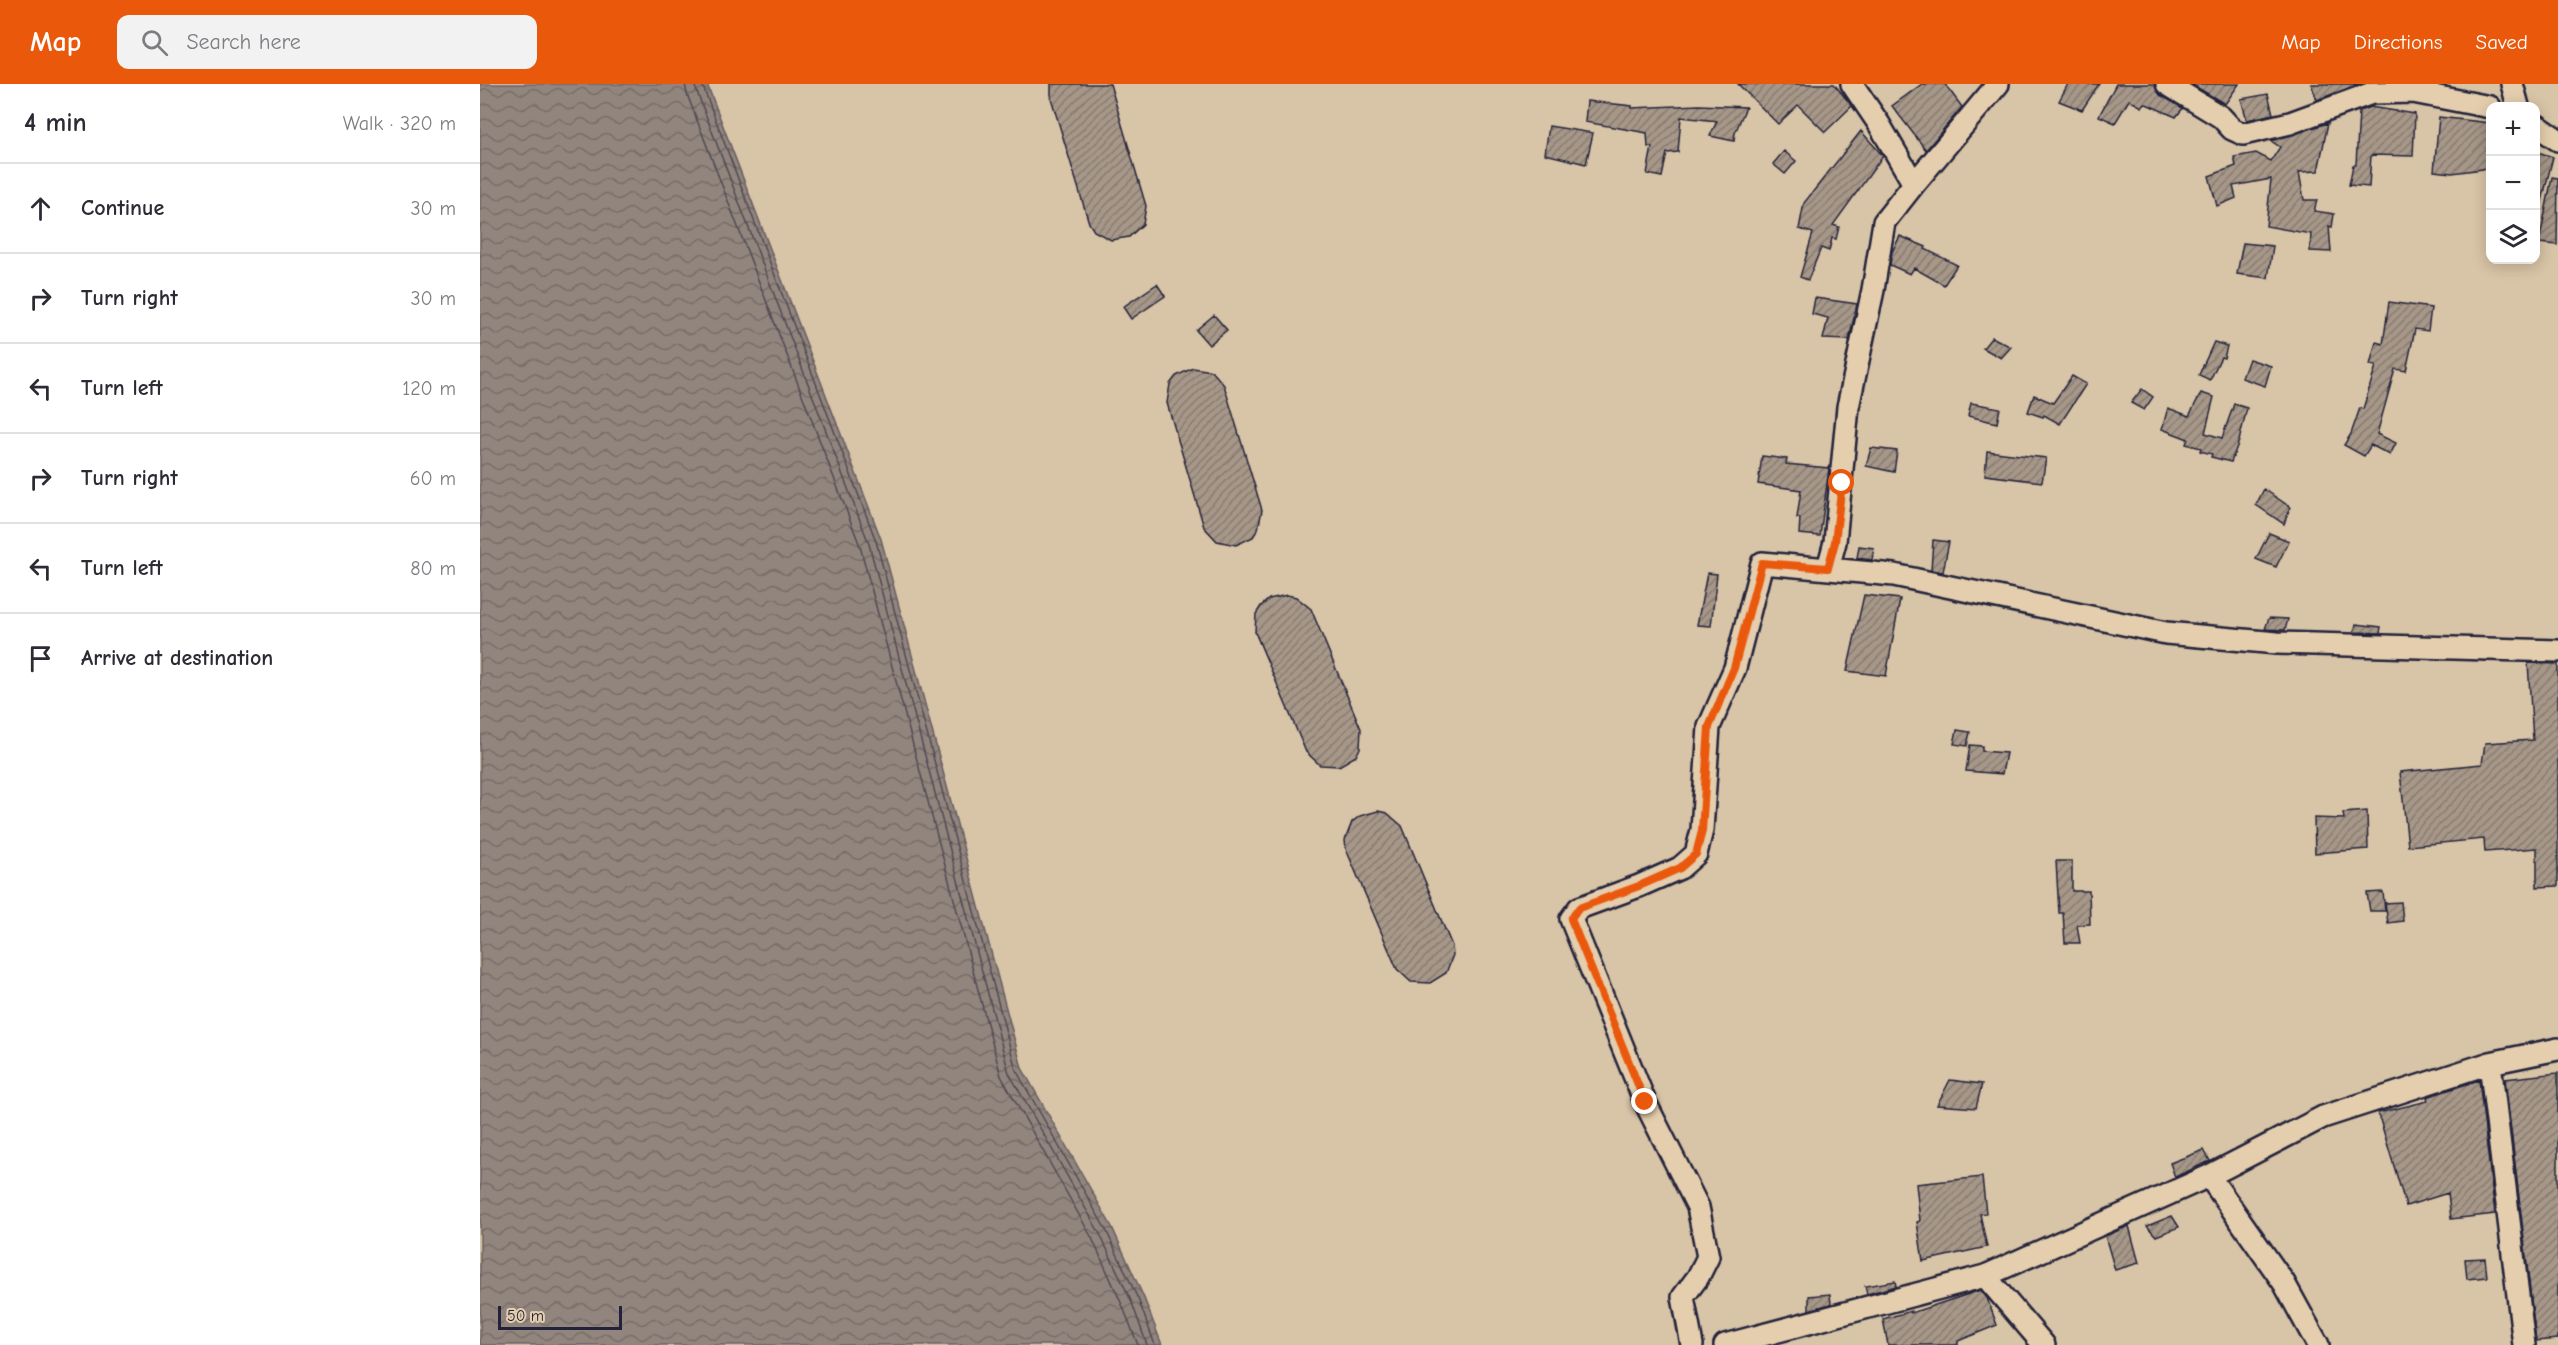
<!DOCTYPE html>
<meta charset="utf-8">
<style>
:root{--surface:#fff;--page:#f2f2f3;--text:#2b2b33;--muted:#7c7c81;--line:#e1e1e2;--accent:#ea580c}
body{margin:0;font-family:"Comic Neue",sans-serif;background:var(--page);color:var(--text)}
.controls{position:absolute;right:18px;top:18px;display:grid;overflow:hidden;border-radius:12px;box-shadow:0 3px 15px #0003}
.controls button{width:54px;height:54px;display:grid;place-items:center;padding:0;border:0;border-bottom:2px solid var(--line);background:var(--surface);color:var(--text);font:30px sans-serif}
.scale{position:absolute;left:18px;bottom:15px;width:124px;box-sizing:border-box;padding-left:6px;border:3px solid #22223b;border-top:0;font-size:16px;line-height:21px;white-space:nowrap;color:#22223b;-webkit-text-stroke:4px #e4cead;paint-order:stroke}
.stop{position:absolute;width:18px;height:18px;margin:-14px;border:4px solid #ea580c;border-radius:50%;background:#fff}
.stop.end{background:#ea580c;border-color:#fff;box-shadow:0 2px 6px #0008}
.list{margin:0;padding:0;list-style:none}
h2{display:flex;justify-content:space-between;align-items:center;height:78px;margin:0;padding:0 24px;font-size:26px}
h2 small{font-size:20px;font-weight:400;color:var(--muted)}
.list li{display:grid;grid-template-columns:39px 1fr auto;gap:18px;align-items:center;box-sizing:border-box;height:90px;padding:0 24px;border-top:2px solid var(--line)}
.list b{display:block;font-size:22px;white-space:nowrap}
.list em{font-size:20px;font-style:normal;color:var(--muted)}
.icon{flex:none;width:33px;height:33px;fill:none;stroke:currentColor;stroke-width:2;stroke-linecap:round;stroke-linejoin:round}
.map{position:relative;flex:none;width:2078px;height:1261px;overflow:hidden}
header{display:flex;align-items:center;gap:36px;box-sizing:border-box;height:84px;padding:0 30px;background:var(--accent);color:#fff}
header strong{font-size:28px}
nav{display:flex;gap:33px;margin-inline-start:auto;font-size:21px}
.search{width:420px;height:54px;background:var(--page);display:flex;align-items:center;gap:15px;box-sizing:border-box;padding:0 21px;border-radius:12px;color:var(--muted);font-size:22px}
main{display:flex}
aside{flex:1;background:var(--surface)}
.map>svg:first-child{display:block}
</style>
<header>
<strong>Map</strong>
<div class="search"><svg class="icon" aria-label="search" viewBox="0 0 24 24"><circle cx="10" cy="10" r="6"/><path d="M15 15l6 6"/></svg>Search here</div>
<nav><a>Map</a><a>Directions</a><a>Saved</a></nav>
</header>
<main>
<aside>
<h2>4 min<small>Walk · 320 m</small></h2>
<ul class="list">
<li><svg class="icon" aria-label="ahead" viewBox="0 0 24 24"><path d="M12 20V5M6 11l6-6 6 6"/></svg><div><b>Continue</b></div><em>30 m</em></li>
<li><svg class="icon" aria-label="right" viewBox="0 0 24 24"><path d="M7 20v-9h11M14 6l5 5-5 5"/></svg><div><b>Turn right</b></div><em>30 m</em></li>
<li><svg class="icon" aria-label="left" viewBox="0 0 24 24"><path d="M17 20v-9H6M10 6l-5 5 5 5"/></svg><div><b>Turn left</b></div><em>120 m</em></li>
<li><svg class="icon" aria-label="right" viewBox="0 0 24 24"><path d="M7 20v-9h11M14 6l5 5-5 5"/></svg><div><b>Turn right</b></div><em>60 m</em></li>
<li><svg class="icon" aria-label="left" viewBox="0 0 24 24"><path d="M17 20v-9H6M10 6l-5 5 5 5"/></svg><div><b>Turn left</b></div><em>80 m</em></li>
<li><svg class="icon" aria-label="arrive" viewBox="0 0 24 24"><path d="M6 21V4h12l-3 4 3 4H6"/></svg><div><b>Arrive at destination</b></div></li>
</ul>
</aside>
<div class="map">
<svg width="2078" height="1261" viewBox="0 0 2078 1261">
<defs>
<pattern id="water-waves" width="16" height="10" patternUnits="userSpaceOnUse" patternTransform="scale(1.5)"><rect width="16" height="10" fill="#92857d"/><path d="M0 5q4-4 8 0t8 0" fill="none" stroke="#776c68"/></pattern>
<pattern id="building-hatch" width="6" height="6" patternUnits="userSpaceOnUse" patternTransform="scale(1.5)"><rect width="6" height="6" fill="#a69788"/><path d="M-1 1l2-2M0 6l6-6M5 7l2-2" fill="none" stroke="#877b70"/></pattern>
</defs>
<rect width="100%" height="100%" fill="#d8c4a6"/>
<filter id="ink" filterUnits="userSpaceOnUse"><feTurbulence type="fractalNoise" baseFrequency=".0167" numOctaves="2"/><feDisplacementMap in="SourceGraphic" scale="12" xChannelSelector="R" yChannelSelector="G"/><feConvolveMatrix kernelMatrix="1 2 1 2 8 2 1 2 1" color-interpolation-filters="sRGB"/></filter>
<g filter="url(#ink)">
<!-- water -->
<path fill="url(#water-waves)" stroke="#655d63" stroke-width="1.5" d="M0 0H227L401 455 542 984 632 1143 664 1214 682 1261H0Z"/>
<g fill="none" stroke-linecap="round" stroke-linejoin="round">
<!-- shore -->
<path stroke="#4f4a55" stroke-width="1.5" d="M205 0 207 10 380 462 521 992 612 1154 643 1223 658 1261
M214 0 389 460 529 989 620 1150 652 1219 667 1261
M222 0 396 457 536 986 626 1146 659 1217 675 1261"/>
</g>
<!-- building -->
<path fill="url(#building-hatch)" stroke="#22223b" stroke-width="1.5" d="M571 0H630L666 122 663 140 649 153 631 156 614 147 609 139 571 14Z
M1258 0H1354L1372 22 1345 48 1318 21 1298 40Z
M1442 0H1465L1482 23 1446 66 1412 22Z
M1588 0H1619L1602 26 1579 17Z
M1636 0H1674L1680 11 1703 24 1696 33 1664 19 1662 23 1649 16 1635 39 1619 32Z
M1711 0H1759L1745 20Z
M1831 0H1879L1837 16Z
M1788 10 1793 30 1767 36 1761 15Z
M1107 17 1152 22 1151 24 1219 21 1266 23 1255 49 1254 57 1230 52 1237 37 1201 33 1198 68 1187 69 1182 93 1167 90 1172 63H1168L1167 49 1105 38Z
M1890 23 1935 30 1933 72 1891 71 1889 103 1869 101 1873 81H1876L1879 27Z
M1959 33 2010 39V84L1972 89 1954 87Z
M1848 39 1838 87 1819 88 1824 116H1837L1834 127 1854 130 1852 143 1849 142 1851 168 1830 167 1831 150 1786 142 1791 95 1753 102 1756 114 1737 122 1729 92 1756 82 1754 73 1776 69 1791 77 1800 63 1791 57Z
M1069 42 1113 49 1106 80 1065 70Z
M1381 47 1403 72 1353 141 1359 143 1356 155 1352 154 1349 167 1341 164 1328 196 1320 193 1333 149 1319 145 1324 119Z
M1304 67 1316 77 1305 90 1293 80Z
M2055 67 2073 73 2060 125 2055 124Z
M2072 93 2078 94 2077 161 2059 159Z
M1420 152 1446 163 1445 165 1477 181 1464 201 1434 184 1430 190 1410 181 1412 168Z
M1763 159 1793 162 1788 194 1757 190Z
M677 200 685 212 651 235 643 223Z
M1335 214 1377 220 1369 256 1343 255 1348 234 1332 230Z
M1909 218 1951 224 1948 247 1935 245 1926 287 1915 285 1897 350 1916 359 1910 371 1891 361 1884 372 1864 361 1871 350 1880 324 1883 325 1896 282 1890 281 1896 258 1903 260Z
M734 231 747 246 729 261 716 246Z
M1512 253 1531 263 1521 274 1503 264Z
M1734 258 1747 262 1744 274 1741 273 1730 296 1719 291Z
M1769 275 1791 282 1785 302 1762 294Z
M713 284 732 287 744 301 782 426 778 445 773 453 756 461 737 457 724 443 687 319 690 300 696 292Z
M1592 292 1606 300 1580 340 1564 331 1563 333 1548 328 1554 311 1573 319Z
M1662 305 1673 313 1664 326 1651 319Z
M1721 309 1734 313 1725 349 1742 354 1754 320 1767 324 1759 357 1751 378 1731 373 1732 370 1720 367 1721 364 1706 360 1708 355 1682 345 1688 324 1709 332Z
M1491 319 1520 324 1517 339 1488 332Z
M1391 364 1417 367 1414 388 1386 382Z
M1507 367 1566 374 1562 398 1505 391Z
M1282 372 1307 375 1306 380 1349 384 1340 452 1319 450 1320 434H1317L1321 406 1278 400Z
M1784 405 1810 423 1804 440 1776 421Z
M1789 449 1809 457 1796 483 1776 475Z
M1453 456 1469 458 1463 488 1451 486Z
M1379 462 1394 464 1392 476 1377 474Z
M1227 489 1237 490 1231 542 1217 541Z
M807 511 816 513 831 525 881 645 880 664 876 672 859 682 840 681 826 668 775 548 776 530 781 522 789 515Z
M1384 511 1420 515 1406 592 1367 587Z
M1789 534 1808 535 1805 546 1785 545Z
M1876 540 1901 543 1900 549 1874 548Z
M2048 579 2078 580V802L2057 803V764L2005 768 2004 755 1928 762 1920 688 2002 680 2005 659 2053 656Z
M1477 646 1490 648 1487 662 1474 660Z
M1490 661 1502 662V667L1526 669 1522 690 1486 687Z
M898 727 907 729 922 742 972 862 973 871 966 889 950 899 931 898 917 885 866 765 865 756 872 738 880 732Z
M1887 727 1888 765 1835 769 1834 734 1864 735 1863 729Z
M1576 777H1592V807H1609L1610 840 1597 841 1600 859H1585L1583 829H1579Z
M1903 808 1905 827H1890L1887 809Z
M1921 818 1923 837 1908 839 1905 819Z
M2078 989V1255L2056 1257 2025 995Z
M1470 996 1502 1000 1496 1024 1457 1021Z
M1999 996 2015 1130 1971 1135 1968 1109 1926 1122 1898 1029 1948 1017 1947 1013Z
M1724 1066 1730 1077 1695 1093 1690 1079Z
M1502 1093 1506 1129 1500 1130 1507 1163 1443 1177 1437 1138 1440 1137 1436 1100Z
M1692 1132 1699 1143 1676 1152 1667 1142Z
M1649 1142 1659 1179 1635 1186 1625 1152Z
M2005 1174 2007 1193 1987 1195 1985 1175Z
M1415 1197 1416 1202 1387 1210 1385 1202Z
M1501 1206 1507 1214 1517 1241 1478 1257V1261H1408L1403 1235 1431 1227V1229Z
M1350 1210 1351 1220 1329 1226V1212Z"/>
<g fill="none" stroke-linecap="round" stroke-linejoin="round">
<!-- minor casing -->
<g stroke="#22223b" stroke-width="26">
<path id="minor" d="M1372 0 1399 40 1434 100 1518 0
M1687 0 1741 33 1752 45 1763 50 1810 39 1892 9 1933 8 2010 23
M2032 0 2038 22
M2056 41 2078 56
M1348 484 1355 458 1368 323 1393 206 1404 138 1434 100
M2010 979 2044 1261
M1729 1092 1804 1199 1838 1261
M1505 1192 1564 1261
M1212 1261 1203 1213 1218 1193 1228 1173 1218 1123 1165 1018 1091 835 1099 824 1159 802 1200 784 1216 770 1222 746 1229 643 1255 584 1282 479 1414 491 1686 549 1797 559 2078 567
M1245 1261 1505 1192 1729 1092 1843 1033 2010 979 2078 965"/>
</g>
<!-- minor -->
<use href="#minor" stroke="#e4cead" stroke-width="21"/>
</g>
</g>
<g fill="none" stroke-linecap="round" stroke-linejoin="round" filter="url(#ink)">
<!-- route -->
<path stroke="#ea580c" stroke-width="8" d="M1165 1018 1091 835 1099 824 1159 802 1200 784 1216 770 1222 747 1229 643 1254 584 1282 479 1348 484 1355 458 1362 399"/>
</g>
</svg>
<div class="controls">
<button>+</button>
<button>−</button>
<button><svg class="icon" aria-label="layers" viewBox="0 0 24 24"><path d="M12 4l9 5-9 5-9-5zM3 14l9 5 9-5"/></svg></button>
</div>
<div class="scale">50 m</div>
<div class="stop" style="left:1362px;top:399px"></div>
<div class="stop end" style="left:1165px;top:1018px"></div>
</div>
</main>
